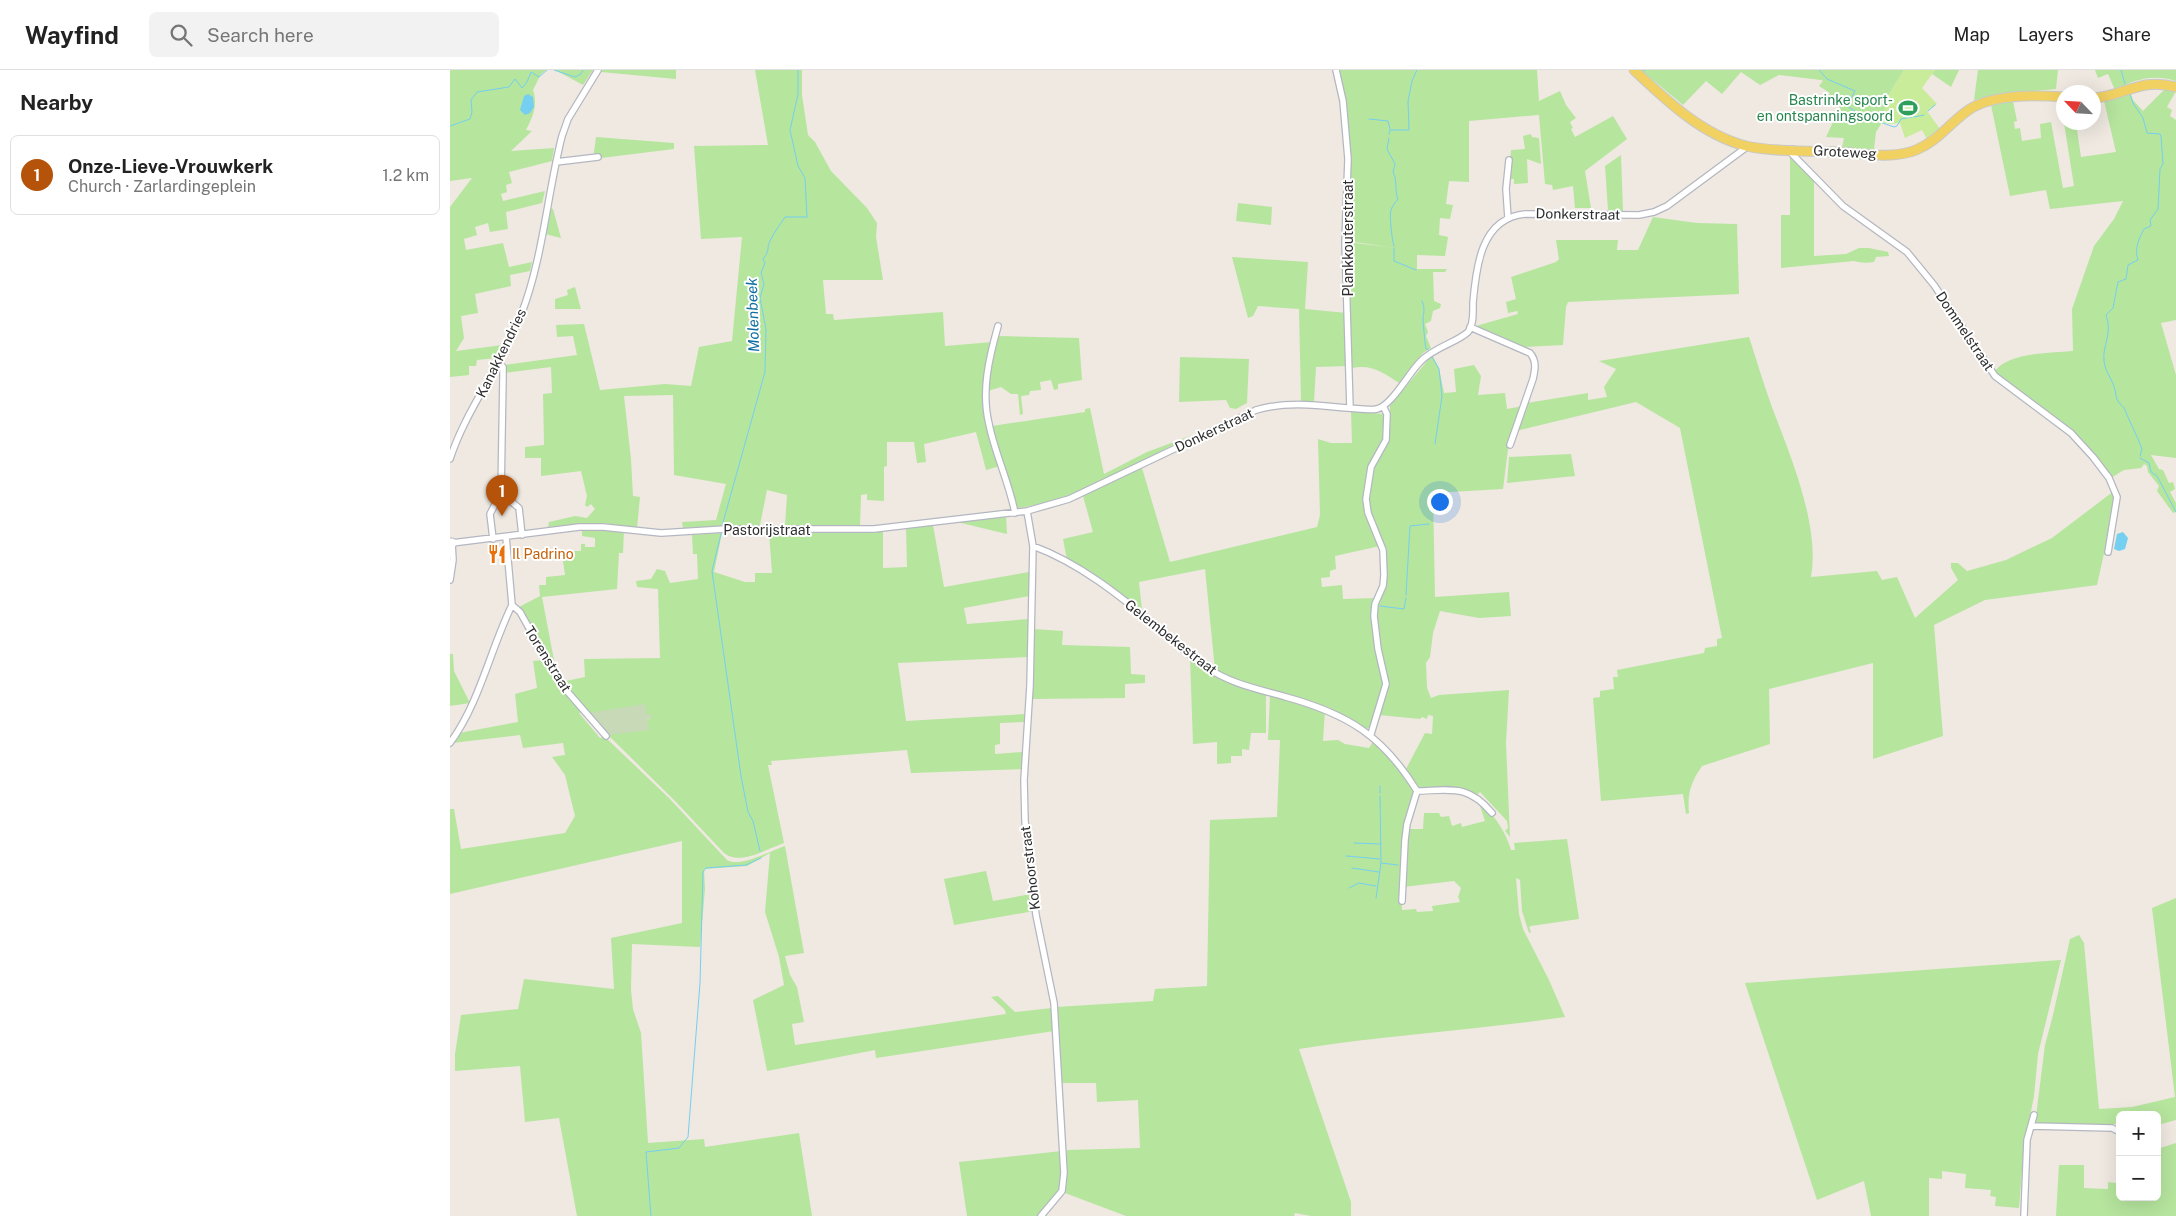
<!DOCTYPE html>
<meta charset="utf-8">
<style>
:root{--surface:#fff;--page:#f2f2f2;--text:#222;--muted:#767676;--line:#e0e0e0;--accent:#b45309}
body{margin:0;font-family:"Public Sans",sans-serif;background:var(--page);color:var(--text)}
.controls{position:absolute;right:15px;bottom:15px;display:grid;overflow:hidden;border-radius:8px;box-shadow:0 5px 20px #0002}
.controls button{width:45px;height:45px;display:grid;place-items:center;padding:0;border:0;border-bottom:1px solid var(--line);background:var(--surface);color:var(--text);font:25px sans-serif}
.compass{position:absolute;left:1606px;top:15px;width:45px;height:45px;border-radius:50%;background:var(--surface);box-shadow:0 5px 20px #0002;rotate:295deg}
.you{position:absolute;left:989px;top:431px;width:18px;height:18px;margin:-12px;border:4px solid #fff;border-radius:50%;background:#1a73e8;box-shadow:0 0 0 8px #1a73e833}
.badge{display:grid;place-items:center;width:32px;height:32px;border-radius:50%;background:var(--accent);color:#fff;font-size:16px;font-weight:700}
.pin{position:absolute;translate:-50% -41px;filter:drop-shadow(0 1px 2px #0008)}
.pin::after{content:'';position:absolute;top:26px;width:18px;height:15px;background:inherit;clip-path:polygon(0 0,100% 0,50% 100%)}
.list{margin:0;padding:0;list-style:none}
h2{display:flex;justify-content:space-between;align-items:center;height:65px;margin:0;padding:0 20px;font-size:21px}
h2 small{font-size:16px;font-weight:400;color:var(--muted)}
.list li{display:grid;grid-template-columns:32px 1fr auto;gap:15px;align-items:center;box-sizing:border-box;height:80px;margin:0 10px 10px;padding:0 10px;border:1px solid var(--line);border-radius:8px}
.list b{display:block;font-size:19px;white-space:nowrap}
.list p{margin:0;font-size:16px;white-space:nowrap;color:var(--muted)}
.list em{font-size:16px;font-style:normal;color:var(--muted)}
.icon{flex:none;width:28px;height:28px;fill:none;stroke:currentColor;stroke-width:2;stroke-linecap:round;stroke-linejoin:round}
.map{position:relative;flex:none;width:1726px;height:1146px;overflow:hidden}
header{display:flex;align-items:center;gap:30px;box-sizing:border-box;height:70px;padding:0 25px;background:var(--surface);border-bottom:1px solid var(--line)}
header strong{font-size:24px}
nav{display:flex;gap:28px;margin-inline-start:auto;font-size:18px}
.search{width:350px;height:45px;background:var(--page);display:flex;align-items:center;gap:12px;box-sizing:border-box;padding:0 18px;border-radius:8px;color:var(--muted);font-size:19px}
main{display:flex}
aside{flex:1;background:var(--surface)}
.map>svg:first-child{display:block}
</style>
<header>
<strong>Wayfind</strong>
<div class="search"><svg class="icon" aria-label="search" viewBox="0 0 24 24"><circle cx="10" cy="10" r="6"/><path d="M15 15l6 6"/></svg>Search here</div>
<nav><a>Map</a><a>Layers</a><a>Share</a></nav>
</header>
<main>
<aside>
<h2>Nearby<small></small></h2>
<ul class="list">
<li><span class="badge">1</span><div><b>Onze-Lieve-Vrouwkerk</b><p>Church · Zarlardingeplein</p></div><em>1.2 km</em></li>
</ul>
</aside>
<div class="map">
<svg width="1726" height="1146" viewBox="0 0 1726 1146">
<rect width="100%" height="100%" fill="#efe9e1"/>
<!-- green -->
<path fill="#b6e59e" d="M0 0H96L91 4 83 20C88 35 83 47 76 60L82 61 61 81 104 78 102 91 59 102 62 113 56 115 57 122 51 124 53 131 95 121 92 133 56 142 58 159 40 162 38 153 25 157 27 165 14 169 16 180 53 173 59 197 82 192 80 201 60 205 61 216 25 224 28 243 11 246 14 268 6 281 53 275 46 288 27 290 26 296H19V305L0 307V137L22 108 0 111Z
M105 0H143L133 15Z
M152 0H226V9L151 2Z
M305 0H352V25L358 65 365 72 381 101 417 138 427 153 426 167 433 210H373L376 244H383L384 250 493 242 495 276 543 272 533 319 550 396 536 400 526 362 474 374 476 392 467 393 464 372H437V396L434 397V431L417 430V424L411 425 410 456H335L337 425 317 420 310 455 233 458 232 452 266 450 276 414 224 405 223 325 174 326 181 389 183 426 190 427 187 458 153 453 98 457 99 452 125 446 137 448 145 439 141 434 137 437 135 435 137 426 131 401 91 406V388H75V377L94 375 93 324 102 323 101 297 55 303V295L127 285 123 266 107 267 106 255 134 254 150 320 215 314 241 316 249 277 282 271 292 167 251 169 244 76 318 75Z
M888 0H1087L1089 31 1110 21 1116 35 1126 48 1120 52 1123 58 1121 59 1125 67 1163 46 1177 69 1135 101 1141 138H1125L1123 116 1103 120 1102 115 1095 114 1089 45 1019 51V112L999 111 996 134 1003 135 1000 149 990 148 989 165 998 167 995 186 967 185V199H997L995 202H983L984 231 991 234 990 238 983 241 981 251 975 254 978 262 976 266 981 278 973 283 949 313C933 302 921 294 902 298L897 172 946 178 897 171 900 82Z
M1191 0H1454L1438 26 1432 52 1426 50 1431 54 1426 62 1424 80 1392 78 1394 68 1376 67 1390 37 1377 28 1380 23 1369 16 1373 11 1371 10 1329 5 1310 15 1291 2 1272 24 1256 11 1233 35Z
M1485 0H1509L1501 17 1482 4Z
M1528 0H1608L1606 19 1561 23 1524 30Z
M1645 0H1726V11C1704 4 1685 9 1665 20L1658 4 1648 8Z
M1716 18 1726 21 1717 37 1722 40 1720 46 1726 50V250L1711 253 1726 305V388L1701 385 1709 399 1713 400 1719 413 1723 412 1725 419 1720 422 1726 433V442L1723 443 1707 421 1709 416 1698 402 1697 396 1694 394 1691 398 1674 400 1661 408 1636 378 1544 303C1556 282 1602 283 1623 281L1622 239 1644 176 1664 149 1673 131 1600 139 1596 120 1560 126 1541 35 1563 31 1567 51 1564 52 1565 59 1570 58 1572 71 1591 68 1590 54 1601 52 1613 118 1624 116 1614 53H1626L1631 87 1666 82 1654 31 1680 22 1683 30 1693 41Z
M1081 64 1082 67 1089 68 1091 94 1077 89 1078 113 1064 114V109H1059L1061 80 1075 79 1073 66Z
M146 67 224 73V79L143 89Z
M1340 84 1364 109V186L1396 184 1409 178H1419L1438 182 1439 186 1426 187 1424 192C1417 193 1411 193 1404 191L1331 198V145H1340Z
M1171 85 1173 141 1158 140 1155 96Z
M788 133 822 137 821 155 786 151Z
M100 138 103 139 111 168 95 164Z
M1203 147 1247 153 1287 154 1289 224 1118 232 1116 237 1113 275 1072 277 1026 256 1068 244 1067 241 1058 243 1056 232 1066 229 1061 207 1106 192 1109 189 1106 170H1168L1167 180H1188Z
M782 187 858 192 855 239 897 243 898 296 866 297 864 332H851L849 239 808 236 803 246 798 248Z
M125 217 131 239H105V229L118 225 117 220Z
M548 266 629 268 632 310 608 314V319L604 320 601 310 590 312 591 320 580 321 579 325 571 326 573 344 570 345 568 324H561L551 317 538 321 540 296Z
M1299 267C1307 291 1314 316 1323 340 1341 387 1370 456 1361 507L1427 501 1432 510 1447 507 1465 548 1508 510 1501 498V493H1508L1517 501 1556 490 1602 468 1664 421V438L1647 515 1535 530 1484 555 1493 666 1423 689V593L1319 619 1320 674 1252 696C1241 712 1237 724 1239 743L1236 744 1233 724 1151 731 1143 628 1150 627V621L1164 619 1163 607H1168L1167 600 1254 583 1255 578 1267 576V569L1272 568 1230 358 1186 332 1066 361 1077 333 1138 323V330L1157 327 1154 317 1166 299 1149 291Z
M982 285 989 298 994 323 1006 322 1004 299 1024 295 1031 306 1028 325 1055 323 1057 339 1073 336 1058 379 1053 419 983 423 985 527 1059 522 1061 546 1029 548 990 541 983 563 980 587 976 593 977 618 981 628 989 625 1059 620 1056 673 1060 767 1055 761 1058 758 1057 751 1030 722 1027 725C1004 713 995 719 970 718L956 699 975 663 982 664 983 646 978 645 977 649 972 647 970 649 929 645 938 618V609L931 581 926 538 932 524 935 479 927 459 930 476 885 486 886 499 880 501V507L871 508 872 517 892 515 893 529 926 528 921 539 923 562 934 611 921 656 917 659 878 637 789 612 765 600 755 499 689 512 692 540 656 513 617 490 613 469 643 462 633 426 692 398 720 492 867 457 870 445 868 369 881 373H902L901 341 933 344C941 363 927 376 920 393 918 399 917 407 915 413L919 415 923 399 936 375 940 363V336Z
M730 287 799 289 797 333 786 339 780 338 776 330 729 332Z
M640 338 654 404 697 382 740 366C687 393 627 430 568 438L542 356 635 342V339Z
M1121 384 1125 406 1057 413 1059 387Z
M556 446 557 464 507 452Z
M483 455 494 517 579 502V526L514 538 517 554 579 549V587L448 593 456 651 575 644V652L550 653V674L545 675V684L572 682 573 699 461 703 457 680 321 691 322 695H318L334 773C316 779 289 797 273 782L225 731 158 665 201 648 197 645 139 643 111 612 135 607 134 589 210 588 208 519 187 517 186 511 201 509 207 499 215 501 220 513 248 509 247 484H243L242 465 272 463 264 502 295 512H305V503H322L319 462 403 463 433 460V498L457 497 456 458Z
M132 460 174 461 173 483H169L167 519 92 527 107 606 69 537 90 526 89 515H96V507L115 505 112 484H122V481H131V474H135V477H145V468L132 466Z
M583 559 613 561 612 575 680 577 681 604 695 605V613L675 614V628L581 629Z
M0 584H3L4 601 20 633 0 636Z
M740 588 775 611 816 625V663H801L799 680 792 679V686H781V693L767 694V672L743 674Z
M94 590 134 642 129 643 150 668 155 667 219 728 277 790C290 798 320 781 335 776L354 883 335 886 340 905 347 917 354 952 342 954 345 975 556 944 555 940 541 927 548 926 565 942 602 938 604 961 426 988 425 980 317 1001 303 930 334 915 329 887 315 842 320 783 297 796 254 799 255 819 250 877 182 874 181 920 183 939 191 963 198 1073 254 1069 255 1077 349 1063 362 1146H127L109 1048 75 1052 70 996 5 1001V984L11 945 68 939 74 909 164 919 161 868 232 853V771L0 824V739H4L11 779 115 763 125 746 115 705 102 687 115 685 113 673 73 678 70 665 2 673 9 663 68 652 65 624 87 618 83 591Z
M820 625 875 640 873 671 888 670 895 674 919 678 924 670 932 677 964 719 956 751 951 798 952 840 966 839 967 842 983 841 982 836 1010 832 1008 827 1011 818 1004 811 953 817 957 759H973L974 743H989L991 747 999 746 1002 756 1011 753 1012 757 1035 751 1030 736 1033 734C1045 747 1056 762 1061 780H1065L1064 773 1117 769 1129 849 1081 856 1079 857 1081 862 1079 863 1072 841 1070 810 1066 808 1069 844 1073 859 1099 910 1115 947C1026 960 937 965 849 979L901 1132V1146H861L845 1143 844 1146H676L615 1123 617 1080 690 1078 688 1030 647 1032 646 1013H611L606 937 703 931 705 919 757 916 760 750 827 747 830 670H818Z
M536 801 543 831 581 824 584 841 504 855 494 809Z
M1726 828V1050L1708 1055 1707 1045H1670V1053L1659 1055 1585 1054 1595 975 1603 945 1620 869 1629 865 1634 873 1649 1039 1682 1037 1725 1027 1702 838Z
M1611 890 1588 984 1584 1026 1574 1076 1569 1138 1545 1136 1546 1127 1540 1126 1541 1120 1515 1118 1516 1104 1492 1101V1109L1479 1108V1146H1421L1414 1111 1367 1130 1295 913Z
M1726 1073V1146H1606L1609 1095H1634V1118L1658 1119V1112L1666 1113 1670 1082V1127H1707V1079Z
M612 1081 611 1116 606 1127 587 1146H517L509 1092Z"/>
<!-- cemetery -->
<path fill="#c8d9b8" d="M195 634 197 645 201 644 202 648 197 649 199 660 158 665 139 643Z"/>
<!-- pitch -->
<path fill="#c9ec9a" d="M1454 0H1485L1472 18 1487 34 1477 41 1490 59 1477 69 1472 60 1455 68 1450 53 1439 54 1432 52 1438 26Z"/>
<!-- water -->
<path fill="#75cff0" d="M78 24 83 27 84 37 80 43 75 45 70 40 74 26Z
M1673 462 1678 468 1675 479 1669 481 1664 479 1667 464Z"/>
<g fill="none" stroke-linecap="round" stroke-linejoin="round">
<!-- stream -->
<path stroke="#75cff0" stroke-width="1" d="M104 0 125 7 131 4 133 0
M1192 0H1195
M1369 0 1377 9 1405 21 1397 36 1411 45
M1671 0 1675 14
M1680 24 1683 33 1693 48 1697 63 1710 64 1711 66 1713 94 1710 99 1708 139 1700 150 1701 156 1694 159C1689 169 1684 178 1688 190L1678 195 1676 209 1668 212 1663 238 1656 245C1663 263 1652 276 1654 291 1655 302 1663 310 1665 320 1666 324 1666 329 1668 331 1670 335 1674 336 1675 340 1680 353 1687 365 1692 379L1690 386
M1478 41 1485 35
M1413 46 1444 57 1447 56 1451 49 1462 47
M1464 47 1474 45
M919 49 938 51 940 59
M0 56 20 49 22 42 21 30 27 22 59 17 65 9 72 18 77 12 81 2 89 7 97 0
M939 64 940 60H959L958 31 962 11 967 0
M939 68 937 79 945 94 943 102C948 112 944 119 948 129 946 132 942 136 941 140 939 145 942 171 944 176
M944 178V191L966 200
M972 231C975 238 974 241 973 248 973 251 975 275 976 279H978
M981 285 989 299 992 326 985 374
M1690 388 1699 393 1701 402 1707 406 1726 442
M272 456 315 302 316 259 310 228 314 214 311 203 315 193 313 189C321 179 316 178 320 171 324 162 330 155 335 147H357L355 108 348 96 340 60 348 24V0
M271 464 262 501 291 706 298 742 303 751 310 781
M956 525 960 456 979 454
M930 536 954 539 956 528
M930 716V723
M904 773 931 774
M896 786 930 789
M931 793 948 795
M902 798 929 802
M899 818 909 813 926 816
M926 828 931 793 930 726
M201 1146 196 1082 229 1078 238 1067 250 913 253 802 256 798 296 795 311 788"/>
<!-- street casing -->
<g stroke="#b4b7c1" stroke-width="8">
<path id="street" d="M886 0 893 31 898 89 895 172 900 338
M1342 79V84L1393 136 1457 182 1484 215 1545 306 1621 363 1643 387 1659 408 1667 427 1658 482
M106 92 148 87
M1058 148 1056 119 1059 90
M548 256C539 288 531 321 539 354 545 384 559 412 565 443
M1020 257 1080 283C1087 291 1085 300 1083 309L1060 375
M0 389C16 339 52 295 71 245 93 189 97 125 112 66L118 49 148 0
M51 423 69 438 72 465
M577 441 583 476 580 616 574 710 575 751 586 845 604 933 614 1103 612 1121 591 1146
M56 467 62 535 70 542 110 613 156 666
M43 469 40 444 51 423 53 307V297L48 293
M583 476C629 493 669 525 706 556 722 570 738 585 756 597 781 614 808 619 836 627 898 644 933 666 967 721L957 754 955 770 952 831
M0 510 3 490 2 473 129 457H153L211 463 275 459H424L577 441 619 429 806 340C836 331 867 335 897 338 906 338 918 341 927 339 941 336 959 303 970 292 984 277 1006 273 1018 262 1024 255 1023 241 1023 233 1026 197 1031 148 1075 144L1189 145 1204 142 1217 136 1294 79 1296 76
M921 664 936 614 928 579 924 546 925 534 933 516 934 505 933 480 918 443 916 429 921 397 936 370 937 344 933 336
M0 673C30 632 40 580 62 535
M967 721C1001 720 1018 714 1042 743
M1582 1056 1662 1058 1670 1062
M1574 1146 1577 1070 1584 1045"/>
</g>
<!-- secondary casing -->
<g stroke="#b4b7c1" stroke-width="11">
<path id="secondary" d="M0 473H2"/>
</g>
<!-- primary casing -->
<g stroke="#c9c9c9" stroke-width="11">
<path id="primary" d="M1184 0C1216 30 1252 65 1296 76 1323 82 1362 81 1391 82 1415 84 1444 89 1466 80 1488 71 1499 54 1517 41 1540 24 1587 25 1614 27
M1644 28C1675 26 1690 7 1726 17"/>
</g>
<!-- street -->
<use href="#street" stroke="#fff" stroke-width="5.5"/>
<!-- secondary -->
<use href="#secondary" stroke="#fff" stroke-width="9"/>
<!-- primary -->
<use href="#primary" stroke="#f2d163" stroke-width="9"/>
</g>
<!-- icons -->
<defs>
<g id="stadium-bare" transform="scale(1.5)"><path d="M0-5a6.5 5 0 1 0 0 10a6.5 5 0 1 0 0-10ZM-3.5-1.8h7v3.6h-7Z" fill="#2e9e5b" stroke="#fff" stroke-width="2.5" paint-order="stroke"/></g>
<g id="restaurant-bare" transform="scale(1.5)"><path d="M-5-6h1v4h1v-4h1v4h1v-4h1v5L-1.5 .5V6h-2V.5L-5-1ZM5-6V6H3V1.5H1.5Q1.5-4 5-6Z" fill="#e8710a" stroke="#fff" stroke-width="2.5" paint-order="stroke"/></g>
</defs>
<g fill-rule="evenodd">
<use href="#stadium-bare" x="1458" y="38"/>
<use href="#restaurant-bare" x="47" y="484"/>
</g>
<g text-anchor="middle" stroke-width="4" stroke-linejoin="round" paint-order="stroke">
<!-- leisure labels -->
<g font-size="14" fill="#27864d" stroke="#fff" text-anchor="end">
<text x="1443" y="35">Bastrinke sport-<tspan x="1443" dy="16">en ontspanningsoord</tspan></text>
</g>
<!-- street labels -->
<g font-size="14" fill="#2e2e2e" stroke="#fff">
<text transform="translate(1395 82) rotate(3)" y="5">Groteweg</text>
<text transform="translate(1128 144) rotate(1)" y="5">Donkerstraat</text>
<text transform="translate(898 168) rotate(-90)" y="5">Plankkouterstraat</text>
<text transform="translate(1515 261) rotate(56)" y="5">Dommelstraat</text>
<text transform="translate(51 283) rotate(-64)" y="5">Kanakkendries</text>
<text transform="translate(764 360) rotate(-25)" y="5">Donkerstraat</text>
<text x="317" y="465">Pastorijstraat</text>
<text transform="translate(721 567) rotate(38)" y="5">Gelembekestraat</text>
<text transform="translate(98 589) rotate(58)" y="5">Torenstraat</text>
<text transform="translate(580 798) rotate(-97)" y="5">Kohoorstraat</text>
</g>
<!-- food labels -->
<g font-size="14" fill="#c56008" stroke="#fff" text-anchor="start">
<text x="62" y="489">Il Padrino</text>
</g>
<!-- water labels -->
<g font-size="15" font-style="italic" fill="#0d6fa3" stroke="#fff">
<text transform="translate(303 245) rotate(-92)" y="5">Molenbeek</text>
</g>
</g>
</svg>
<div class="controls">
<button>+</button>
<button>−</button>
</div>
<svg class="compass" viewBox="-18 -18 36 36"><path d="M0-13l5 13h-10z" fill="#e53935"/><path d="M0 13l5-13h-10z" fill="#767676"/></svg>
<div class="you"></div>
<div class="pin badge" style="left:52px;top:446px">1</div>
</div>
</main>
